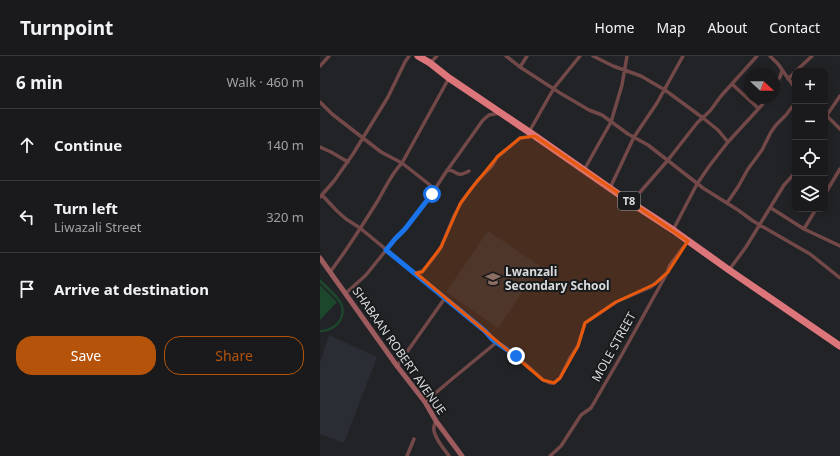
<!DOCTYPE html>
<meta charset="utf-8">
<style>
:root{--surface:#1a1a1c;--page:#272729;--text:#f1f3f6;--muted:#9fa1a3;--line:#38383b;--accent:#b45309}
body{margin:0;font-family:"Noto Sans",sans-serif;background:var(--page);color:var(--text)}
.controls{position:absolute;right:12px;top:12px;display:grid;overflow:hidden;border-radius:8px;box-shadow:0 2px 10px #0003}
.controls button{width:36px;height:36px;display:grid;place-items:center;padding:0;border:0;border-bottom:1px solid var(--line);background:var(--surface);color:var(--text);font:20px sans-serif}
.compass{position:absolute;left:424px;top:12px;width:36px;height:36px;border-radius:50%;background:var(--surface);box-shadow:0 2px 10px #0003;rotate:112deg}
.stop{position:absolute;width:12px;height:12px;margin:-9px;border:3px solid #1a73e8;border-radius:50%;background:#fff}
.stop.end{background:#1a73e8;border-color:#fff;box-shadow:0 1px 4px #0008}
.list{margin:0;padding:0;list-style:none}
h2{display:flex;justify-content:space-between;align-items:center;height:52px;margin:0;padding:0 16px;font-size:17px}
h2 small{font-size:13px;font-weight:400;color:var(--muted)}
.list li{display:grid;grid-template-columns:26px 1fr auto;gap:12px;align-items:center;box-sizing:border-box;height:72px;padding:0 16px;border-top:1px solid var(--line)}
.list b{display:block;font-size:15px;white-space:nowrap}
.list p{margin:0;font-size:13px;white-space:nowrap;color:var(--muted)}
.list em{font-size:13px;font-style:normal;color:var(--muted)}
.actions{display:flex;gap:8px;padding:12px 16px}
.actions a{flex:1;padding:9px 0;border:1px solid var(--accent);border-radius:16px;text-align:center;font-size:14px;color:var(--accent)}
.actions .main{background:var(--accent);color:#fff}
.icon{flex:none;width:22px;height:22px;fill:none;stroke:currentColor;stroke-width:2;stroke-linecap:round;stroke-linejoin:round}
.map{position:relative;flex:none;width:520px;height:400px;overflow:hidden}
header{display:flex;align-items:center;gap:24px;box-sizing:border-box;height:56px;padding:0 20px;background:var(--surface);border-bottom:1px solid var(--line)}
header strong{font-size:19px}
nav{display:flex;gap:22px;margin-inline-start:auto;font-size:14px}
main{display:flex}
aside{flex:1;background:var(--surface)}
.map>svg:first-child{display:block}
</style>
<header>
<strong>Turnpoint</strong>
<nav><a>Home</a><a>Map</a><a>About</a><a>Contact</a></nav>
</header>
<main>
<aside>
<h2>6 min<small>Walk · 460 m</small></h2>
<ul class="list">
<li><svg class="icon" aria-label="ahead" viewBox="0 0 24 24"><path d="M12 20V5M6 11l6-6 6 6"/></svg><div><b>Continue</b></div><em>140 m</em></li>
<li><svg class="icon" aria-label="left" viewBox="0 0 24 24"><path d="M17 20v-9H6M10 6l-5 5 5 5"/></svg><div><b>Turn left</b><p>Liwazali Street</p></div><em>320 m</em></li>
<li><svg class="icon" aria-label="arrive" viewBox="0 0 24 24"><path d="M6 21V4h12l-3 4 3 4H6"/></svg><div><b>Arrive at destination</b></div></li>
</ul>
<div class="actions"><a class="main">Save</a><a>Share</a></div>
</aside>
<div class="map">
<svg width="520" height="400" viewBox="0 0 520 400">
<rect width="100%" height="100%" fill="#222326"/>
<!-- built -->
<path fill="#2a2d34" d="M168 175 220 210 178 272 126 236Z
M9 279 57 301 24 387 0 378V306Z"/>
<!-- green -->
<path fill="#1c472c" d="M0 223C7 230 15 236 20 244 31 259 17 277 0 276V274C15 274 28 259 18 245 13 239 6 233 0 227Z
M0 229 17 246 0 264Z"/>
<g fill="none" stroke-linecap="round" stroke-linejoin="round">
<!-- street -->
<path stroke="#724848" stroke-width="3.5" d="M186 0 200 11 240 37 269 54 282 59 308 78 328 89 383 132 418 154 433 165 490 198 520 222
M273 0 293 10 321 20 345 34 383 62 398 74 408 86
M450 0 458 8 475 32
M110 7 117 0
M0 10 9 0
M200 11 207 0
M476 15 492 0
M468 23 475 16
M412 28 438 52
M454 29 460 21 462 15
M0 46 12 58 61 96 82 107 115 133
M506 59 520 73
M505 62 520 40
M209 76 234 32 260 0
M0 91 11 96 28 106
M127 114C139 114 135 123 149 115
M264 114 291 66 302 29 307 0
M290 132 314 81 337 47 363 0
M505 138 520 113
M2 139 17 155 26 163 40 172 165 275 173 284 201 304 223 324 230 327H234L240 322 250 302 258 290 265 267 296 246 331 231 348 216
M0 141 14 125 33 98 68 41 85 6 89 0
M308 142 312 143 315 142 348 104 377 67 390 55 401 40 437 0
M407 147 418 131 428 113 442 94 451 76 456 69 466 59 472 51 475 49
M451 152 484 173 520 190
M484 173 496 153
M353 174 377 128 390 109 408 86 442 49 446 42
M409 214 426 191 464 129 475 117
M10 216C27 194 42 170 57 146 65 133 71 118 82 107L129 22
M96 217 103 215 118 196 121 191 134 160 142 145 157 125 172 110 177 101 186 94 200 82 214 80
M26 237 46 219 75 183 85 173 105 148 126 116 163 64 169 59 180 57
M77 310 125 242
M105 346 132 323 177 286
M116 365C115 367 114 369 114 371 112 379 124 393 129 400
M87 400 94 383
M230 400 241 390 261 359 271 352 301 300 346 219 350 209 368 185"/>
<!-- secondary -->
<path stroke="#9d5b5d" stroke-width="5" d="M0 202 77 310 105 346 116 365 142 400"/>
<!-- highway -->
<path stroke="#dd767b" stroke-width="7" d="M98 0 110 7 129 22 215 80 304 142 353 174 409 214 520 290"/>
</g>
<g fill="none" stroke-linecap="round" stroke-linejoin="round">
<!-- route -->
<path stroke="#1a73e8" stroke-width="5" d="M112 138 85 173 75 183 66 194 165 275 173 284 196 300"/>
</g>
<!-- marked area -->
<path fill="#e8590c" fill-opacity="0.2" stroke="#e8590c" stroke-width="3" stroke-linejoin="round" d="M215 80 368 185 348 216 335 228 296 246 265 267 258 290 240 322 234 327 223 324 96 217 102 216 121 191 140 148 151 133 178 100 200 82Z"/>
<!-- icons -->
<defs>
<g id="school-bare" transform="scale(1.2)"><path d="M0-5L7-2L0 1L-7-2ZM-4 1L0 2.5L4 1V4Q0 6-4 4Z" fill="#8d6e63" stroke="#191a1c" stroke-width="2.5" paint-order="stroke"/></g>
</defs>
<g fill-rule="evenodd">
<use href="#school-bare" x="173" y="223"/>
</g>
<g text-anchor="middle" stroke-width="4" stroke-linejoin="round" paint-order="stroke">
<!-- shield labels -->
<rect fill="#191a1c" stroke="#9fa0a2" stroke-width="1" x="298" y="136" width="22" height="18" rx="3"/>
<g font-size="11" font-weight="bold" fill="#d9dadc">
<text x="309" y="149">T8</text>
</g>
<!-- poi labels -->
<g font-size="12" font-weight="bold" fill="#d9dadc" stroke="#191a1c" text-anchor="start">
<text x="185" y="220">Lwanzali<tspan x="185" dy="14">Secondary School</tspan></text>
</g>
<!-- street labels -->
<g font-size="12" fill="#d9dadc" stroke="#191a1c">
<text transform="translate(294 291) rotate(-61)" y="4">MOLE STREET</text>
<text transform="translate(79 295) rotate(55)" y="4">SHABAAN ROBERT AVENUE</text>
</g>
</g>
</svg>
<div class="controls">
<button>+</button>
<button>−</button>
<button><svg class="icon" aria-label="locate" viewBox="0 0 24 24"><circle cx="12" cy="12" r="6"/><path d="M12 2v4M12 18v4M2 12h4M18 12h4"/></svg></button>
<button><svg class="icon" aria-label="layers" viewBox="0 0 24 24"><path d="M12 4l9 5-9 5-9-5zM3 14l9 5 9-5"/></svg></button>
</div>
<svg class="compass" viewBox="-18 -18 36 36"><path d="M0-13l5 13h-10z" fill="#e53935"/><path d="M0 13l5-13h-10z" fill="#9fa1a3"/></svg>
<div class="stop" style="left:112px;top:138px"></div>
<div class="stop end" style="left:196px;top:300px"></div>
</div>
</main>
